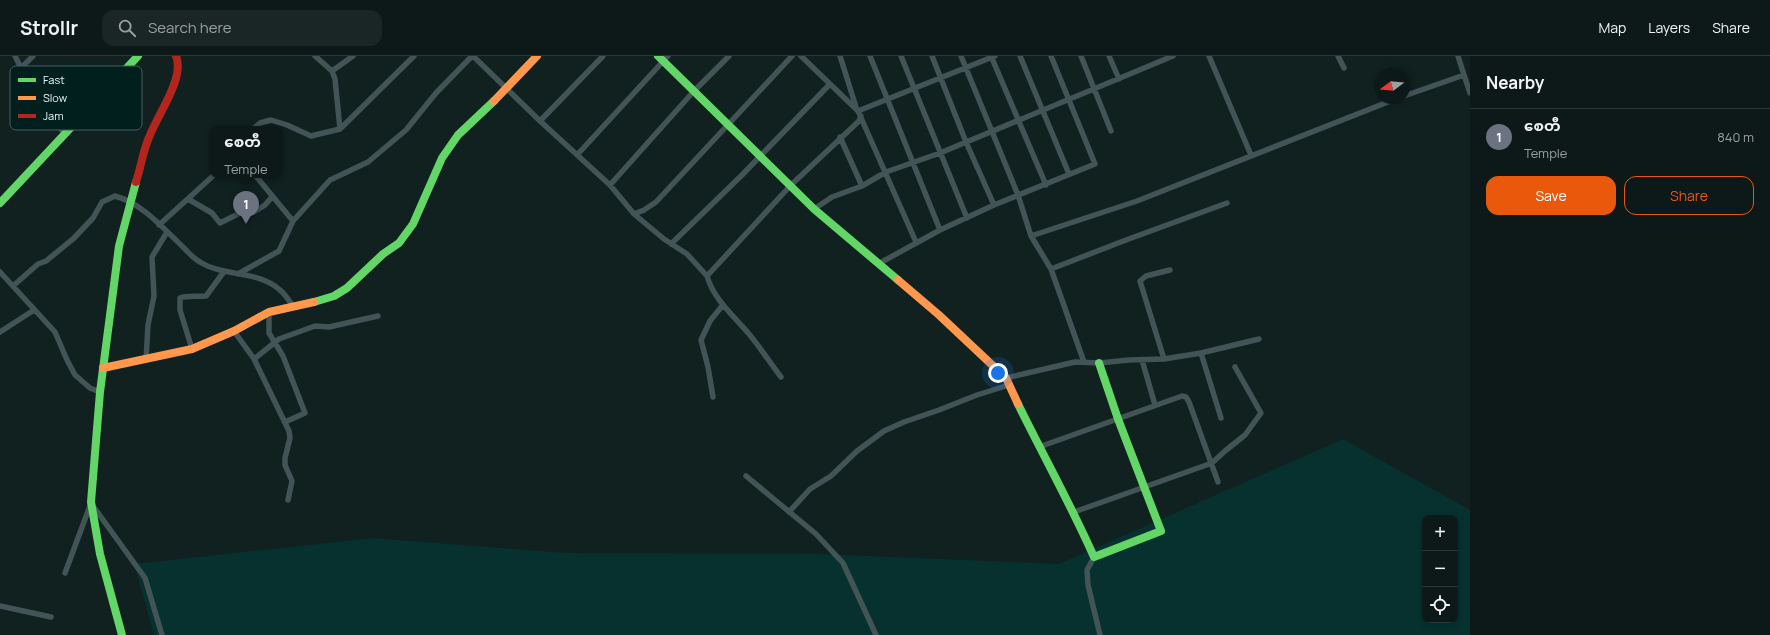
<!DOCTYPE html>
<meta charset="utf-8">
<style>
:root{--surface:#0c1918;--page:#1a2625;--text:#f1f3f6;--muted:#9aa0a2;--line:#2c3837;--accent:#ea580c}
body{margin:0;font-family:Manrope,"Noto Sans Myanmar",sans-serif;background:var(--page);color:var(--text)}
.controls{position:absolute;right:12px;bottom:12px;display:grid;overflow:hidden;border-radius:8px;box-shadow:0 2px 6px #0003}
.controls button{width:36px;height:36px;display:grid;place-items:center;padding:0;border:0;border-bottom:1px solid var(--line);background:var(--surface);color:var(--text);font:20px sans-serif}
.compass{position:absolute;left:1374px;top:12px;width:36px;height:36px;border-radius:50%;background:var(--surface);box-shadow:0 2px 6px #0003;rotate:254deg}
.you{position:absolute;left:998px;top:317px;width:14px;height:14px;margin:-10px;border:3px solid #fff;border-radius:50%;background:#1a73e8;box-shadow:0 0 0 6px #1a73e833}
.badge{display:grid;place-items:center;width:26px;height:26px;border-radius:50%;background:var(--accent);color:#fff;font-size:13px;font-weight:700}
.pin{position:absolute;translate:-50% -33px;filter:drop-shadow(0 1px 2px #0008)}
.pin::after{content:'';position:absolute;top:21px;width:14px;height:12px;background:inherit;clip-path:polygon(0 0,100% 0,50% 100%)}
.popup{position:absolute;left:210px;top:70px;width:72px;height:52px;box-sizing:border-box;display:grid;place-content:center;border-radius:8px;background:var(--surface);filter:drop-shadow(0 1px 3px #0005);font-size:13px;white-space:nowrap;color:var(--muted)}
.popup b{font-size:15px;color:var(--text)}
.popup::after{content:'';position:absolute;left:50%;top:100%;margin-left:-8px;border:8px solid transparent;border-top-color:var(--surface)}
.list{margin:0;padding:0;list-style:none}
h2{display:flex;justify-content:space-between;align-items:center;height:52px;margin:0;padding:0 16px;font-size:17px}
h2 small{font-size:13px;font-weight:400;color:var(--muted)}
.list li{display:grid;grid-template-columns:26px 1fr auto;gap:12px;align-items:center;box-sizing:border-box;height:56px;padding:0 16px;border-top:1px solid var(--line)}
.list b{display:block;font-size:15px;white-space:nowrap}
.list p{margin:0;font-size:13px;white-space:nowrap;color:var(--muted)}
.list em{font-size:13px;font-style:normal;color:var(--muted)}
.actions{display:flex;gap:8px;padding:12px 16px}
.actions a{flex:1;padding:9px 0;border:1px solid var(--accent);border-radius:12px;text-align:center;font-size:14px;color:var(--accent)}
.actions .main{background:var(--accent);color:#fff}
.icon{flex:none;width:22px;height:22px;fill:none;stroke:currentColor;stroke-width:2;stroke-linecap:round;stroke-linejoin:round}
.map{position:relative;flex:none;width:1470px;height:579px;overflow:hidden}
header{display:flex;align-items:center;gap:24px;box-sizing:border-box;height:56px;padding:0 20px;background:var(--surface);border-bottom:1px solid var(--line)}
header strong{font-size:19px}
nav{display:flex;gap:22px;margin-inline-start:auto;font-size:14px}
.search{width:280px;height:36px;background:var(--page);display:flex;align-items:center;gap:10px;box-sizing:border-box;padding:0 14px;border-radius:12px;color:var(--muted);font-size:15px}
main{display:flex}
aside{flex:1;background:var(--surface)}
.map>svg:first-child{display:block}
</style>
<header>
<strong>Strollr</strong>
<div class="search"><svg class="icon" aria-label="search" viewBox="0 0 24 24"><circle cx="10" cy="10" r="6"/><path d="M15 15l6 6"/></svg>Search here</div>
<nav><a>Map</a><a>Layers</a><a>Share</a></nav>
</header>
<main>
<div class="map">
<svg width="1470" height="579" viewBox="0 0 1470 579">
<rect width="100%" height="100%" fill="#102120"/>
<!-- built -->
<path fill="#06312e" fill-rule="evenodd" d="M1343 383 1470 454V579H154L134 508 372 482 566 497 819 498 1059 508ZM1425 462H1455V564H1425Z"/>
<g fill="none" stroke-linecap="round" stroke-linejoin="round">
<!-- street -->
<path stroke="#425456" stroke-width="5.5" d="M15 0 21 12 33 0
M315 0 332 15 335 23 340 73
M473 0 540 65 610 129 634 158 664 183 687 198 707 220 791 129 859 65 861 60
M801 0 858 55 916 186
M840 0 856 51
M870 0 940 174
M901 0 967 162
M932 0 966 86 994 149
M961 0 1018 139 1031 180 1051 213 1084 306
M991 0 1046 129
M1020 0 1069 118
M1081 0 1111 75
M1109 0 1119 23
M1209 0 1251 99
M1338 0 1344 12
M1458 0 1464 19
M21 12 32 37 65 78
M332 15 353 0
M1404 40 1464 19 1470 37
M858 55 995 0
M540 65 603 0
M253 73 260 67 271 64 287 69 311 80 340 73 414 0
M840 81 862 130
M577 99 668 0
M255 119 293 165
M610 129 694 35 729 0
M188 143 212 157 220 167 246 154 254 156 265 149 272 141
M814 153 832 141 862 130 886 116 940 97 1173 0
M634 158 644 154 656 146 792 0
M159 169 214 119
M1031 180 1137 145 1398 42
M671 188 742 119 830 28
M878 208 940 174 994 149 1095 108 1051 0
M1051 213 1126 184 1227 147
M0 216 55 276 67 304 75 319 90 332 100 336
M238 218 279 195 293 165 330 124 368 106 406 74 436 37 472 0
M707 220C714 244 733 259 749 278 760 291 770 307 781 321
M13 230 38 208 46 205 74 182 93 162 102 146 115 140C142 147 164 173 184 192 189 197 194 203 200 206 224 221 258 214 280 234 285 238 289 245 293 250
M269 256V277L283 300 305 357 285 366
M234 275 254 303 289 375 290 382 285 402V409L292 425 288 444
M0 276 34 254
M192 293 180 254V242C187 239 198 241 206 240L223 217
M1201 297 1221 362
M254 303 279 283 315 270 329 271 378 260
M1164 303 1140 225 1146 220 1170 214
M146 304 148 269 154 240 152 201 167 176
M1142 304 1155 349
M1006 322 1075 306 1099 307 1129 304 1164 303 1201 297 1259 283
M713 341 708 311 701 284 710 265 722 250
M1039 391 1182 340 1186 341 1189 346 1218 426
M746 420 816 478 843 507 876 579
M93 450 145 522 162 579
M789 456 810 433 831 420 857 395 884 375 904 366 939 354 977 339 1009 329
M1074 456 1212 407 1225 395 1245 379 1261 357 1235 311
M1094 501 1087 514 1088 529 1100 579
M65 517 91 447
M0 550 51 561"/>
<!-- fast -->
<path stroke="#63d668" stroke-width="8" d="M658 0 814 153 898 224
M0 147 138 0
M314 246 334 240 347 232 383 198 399 187 413 168 442 102 458 79 494 45
M1018 348C1043 399 1071 449 1094 501L1161 475 1118 363 1099 307
M122 579 100 498 91 446 100 336 119 190 136 126"/>
<!-- slow -->
<path stroke="#ff974d" stroke-width="8" d="M494 45 537 0
M898 224 939 259 1006 322 1018 348
M103 312 192 293 234 275 269 256 314 246"/>
<!-- jam -->
<path stroke="#b3261e" stroke-width="8" d="M136 126C141 111 143 94 150 79 158 58 185 22 176 0"/>
</g>
<!-- legend -->
<rect x="10" y="10" width="132" height="64" rx="6" fill="#001f1d" stroke="#445f5d" stroke-width="1"/>
<rect x="18" y="22" width="18" height="4" fill="#63d668"/>
<rect x="18" y="40" width="18" height="4" fill="#ff974d"/>
<rect x="18" y="58" width="18" height="4" fill="#b3261e"/>
<g font-size="11" fill="#e3f5f2">
<text x="43" y="28">Fast</text>
<text x="43" y="46">Slow</text>
<text x="43" y="64">Jam</text>
</g>
</svg>
<div class="controls">
<button>+</button>
<button>−</button>
<button><svg class="icon" aria-label="locate" viewBox="0 0 24 24"><circle cx="12" cy="12" r="6"/><path d="M12 2v4M12 18v4M2 12h4M18 12h4"/></svg></button>
</div>
<svg class="compass" viewBox="-18 -18 36 36"><path d="M0-13l5 13h-10z" fill="#e53935"/><path d="M0 13l5-13h-10z" fill="#9aa0a2"/></svg>
<div class="you"></div>
<div class="pin badge" style="left:246px;top:168px;background:#6b7280">1</div>
<div class="popup"><b>စေတီ</b>Temple</div>
</div>
<aside>
<h2>Nearby<small></small></h2>
<ul class="list">
<li><span class="badge" style="background:#6b7280">1</span><div><b>စေတီ</b><p>Temple</p></div><em>840 m</em></li>
</ul>
<div class="actions"><a class="main">Save</a><a>Share</a></div>
</aside>
</main>
